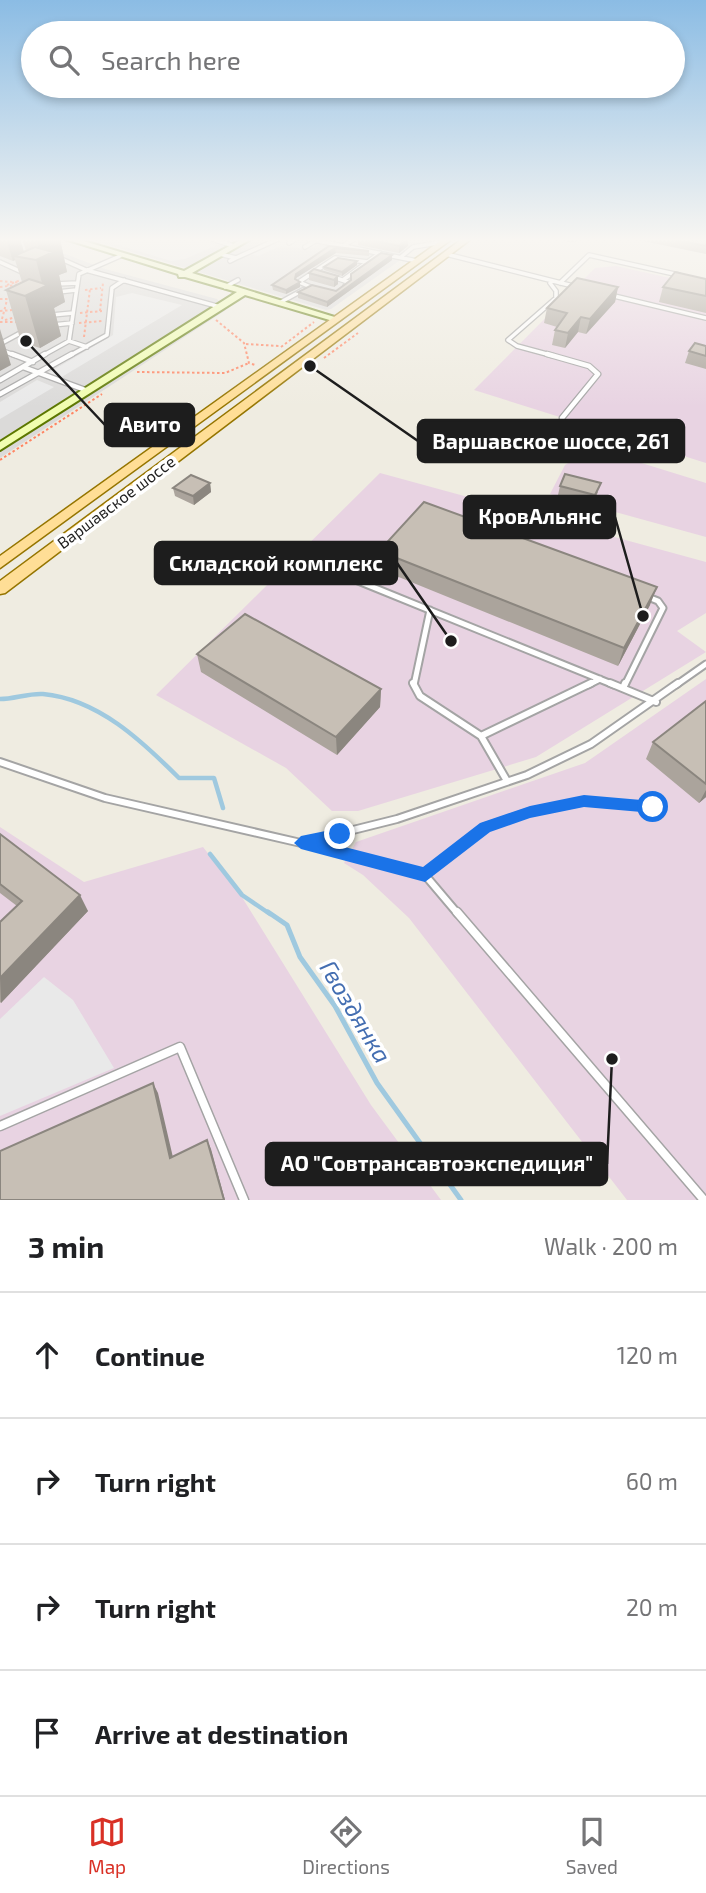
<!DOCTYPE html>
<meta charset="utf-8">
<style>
:root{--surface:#fff;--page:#f6f6f6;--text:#202124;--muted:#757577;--line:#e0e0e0;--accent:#d93025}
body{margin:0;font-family:"Exo 2",sans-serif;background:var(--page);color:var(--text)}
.stop{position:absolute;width:21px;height:21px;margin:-16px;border:5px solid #1a73e8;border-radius:50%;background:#fff}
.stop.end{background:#1a73e8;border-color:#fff;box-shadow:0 2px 7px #0008}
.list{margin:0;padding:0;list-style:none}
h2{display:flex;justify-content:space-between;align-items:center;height:91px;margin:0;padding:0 28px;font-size:30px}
h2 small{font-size:23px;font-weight:400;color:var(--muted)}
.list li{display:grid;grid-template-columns:46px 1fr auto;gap:21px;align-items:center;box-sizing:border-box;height:126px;padding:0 28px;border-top:2px solid var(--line)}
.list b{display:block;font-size:26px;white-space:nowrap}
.list em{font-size:23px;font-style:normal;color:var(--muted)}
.icon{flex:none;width:38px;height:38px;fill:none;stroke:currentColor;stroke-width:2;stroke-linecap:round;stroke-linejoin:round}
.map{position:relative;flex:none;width:706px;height:1200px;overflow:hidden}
.search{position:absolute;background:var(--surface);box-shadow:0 4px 10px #0003;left:21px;right:21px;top:21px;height:77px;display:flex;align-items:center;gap:18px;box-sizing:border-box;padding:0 24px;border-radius:38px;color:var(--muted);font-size:26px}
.sheet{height:595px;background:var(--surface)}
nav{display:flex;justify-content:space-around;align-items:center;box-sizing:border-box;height:98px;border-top:2px solid var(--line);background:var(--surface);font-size:19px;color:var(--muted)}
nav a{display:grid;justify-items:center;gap:4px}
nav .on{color:var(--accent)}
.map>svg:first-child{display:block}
</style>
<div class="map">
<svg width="706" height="1200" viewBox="0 0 706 1200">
<rect width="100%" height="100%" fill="#efece1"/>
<!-- residential -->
<path fill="#dbdad9" d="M0 239H25L105 269 217 299 226 310 0 458Z
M89 239H430L331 309 326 310Z"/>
<!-- industrial -->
<path fill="#e8d3e2" d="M616 266 706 286V463L474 390 595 268Z
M593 448 706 483V537L550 494 565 465Z
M380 473 706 562V613L677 631 706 652 536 757 358 811H332L286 768 156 695Z
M706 679V1200H627L409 918 363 875 344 863 356 842 585 763Z
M0 827 84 882 203 847 240 894 371 1105 441 1200H0Z"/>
<!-- parking -->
<path fill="#e9e9e9" d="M123 239 186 241 199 239 217 245 185 259 171 261 112 243Z
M267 239H365L351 248 321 244 306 249 281 246 258 256 243 252Z
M132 293 182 305 60 378 48 373 113 335 116 297Z
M37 380 54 387 0 419V402Z
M44 977 73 1000 114 1068 0 1116V1019Z"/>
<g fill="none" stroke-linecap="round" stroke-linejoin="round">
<!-- stream-far1 -->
<path stroke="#9fc9df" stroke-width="4.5" d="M0 699C14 699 29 693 43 694 98 699 142 741 179 778H214L223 808
M210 854 242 895 270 914"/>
<!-- stream -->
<path stroke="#9fc9df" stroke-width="5" d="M268 912 287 925 300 957 335 1006 377 1083 461 1200"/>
<!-- lane-far4 casing -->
<g stroke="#a4a4a4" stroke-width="6">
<path id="lane-far4" d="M212 239 234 246
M309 239 417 261
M569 239H575
M289 243 296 239
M343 246 354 239
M305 247 317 240
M220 254 236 258 230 261
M446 254 577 287
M401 257 413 247 443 242
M59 258 86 270 220 307
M236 258 278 239
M0 262 22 272
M333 277 348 282 345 286
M343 280 380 253
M550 283 556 291V298L508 340 517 346 554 356
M560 283 589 255 679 275
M56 284 77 283
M225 287 238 280
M313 288 299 282 335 258 368 262
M58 292 76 290
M610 295 706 318
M281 302 303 290
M52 315 73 313
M53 325 72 323
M69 341 79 274 120 256
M0 344 24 331
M0 350 17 356
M42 356 69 341 87 347
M69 356 107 335 112 288 124 280"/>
</g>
<!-- lane-far3 casing -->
<g stroke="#a4a4a4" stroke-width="7">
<path id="lane-far3" d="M12 354 33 362
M547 354 589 366 598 374 562 418 568 440
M23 367 88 391
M0 380 45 354
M0 394 72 354"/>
</g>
<!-- lane-far2 casing -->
<g stroke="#a4a4a4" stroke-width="9">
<path id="lane-far2" d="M382 549 356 577 358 581 614 685
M414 685 430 610
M588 685 600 679
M625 685 663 608 658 601 648 597
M676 685 706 664"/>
</g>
<!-- lane-far1 casing -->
<g stroke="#a4a4a4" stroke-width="10">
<path id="lane-far1" d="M413 683 420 696 481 736 507 781
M610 683 656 702
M623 688 625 683
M481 736 591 683
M0 762 105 798 301 843 397 819 527 775 591 744 678 683
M304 843 425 875 458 914
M425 875 485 827 530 812 585 801 653 807"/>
</g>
<!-- lane casing -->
<g stroke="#a4a4a4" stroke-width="11">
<path id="lane" d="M457 912 704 1200
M0 1126 180 1047 244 1200"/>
</g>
<!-- secondary casing -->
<g stroke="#5c7700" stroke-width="4">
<path id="secondary" d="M65 239H77L184 271 242 239H251L192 273 341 319 333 321 245 295 0 450V442L237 292 185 277H179L178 274Z"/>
</g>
<!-- primary casing -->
<g stroke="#957500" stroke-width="3">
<path id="primary" d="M443 239H452L0 568V556Z
M462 239H471L5 593 0 594V581Z"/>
</g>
<!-- path -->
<path stroke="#ff8462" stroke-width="2" stroke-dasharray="2.5 2.5" stroke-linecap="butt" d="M0 281 23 283
M7 285 21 280
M0 287 16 285
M85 290 101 288
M0 299H8
M0 311 13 310
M100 311 103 283
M80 313 102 311
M2 319 7 300
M5 320 16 317
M216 320 244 343 249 363 255 365
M0 322H17
M79 323 102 321
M84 337 90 289
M246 344 279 346
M281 347 314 322
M324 358 358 333
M137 372 225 373 249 363
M0 460 102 394"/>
<!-- lane-far4 -->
<use href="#lane-far4" stroke="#fff" stroke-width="3.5"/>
<!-- lane-far3 -->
<use href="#lane-far3" stroke="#fff" stroke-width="4.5"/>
<!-- lane-far2 -->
<use href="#lane-far2" stroke="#fff" stroke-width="5"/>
<!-- lane-far1 -->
<use href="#lane-far1" stroke="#fff" stroke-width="6"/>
<!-- lane -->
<use href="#lane" stroke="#fff" stroke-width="8"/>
<!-- secondary -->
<use href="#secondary" fill="#f1fdb1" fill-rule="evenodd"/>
<!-- primary -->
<use href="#primary" fill="#ffde96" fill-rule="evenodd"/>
</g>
<!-- wall -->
<path fill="#aba49c" d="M0 239H20L24 252 26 251 22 239H60L67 272 59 275 65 302 54 308 61 336 40 348 21 342 6 290 22 282 15 260 13 261 0 256Z
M358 239H408V246L399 253 358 245Z
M633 239H706V254Z
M329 246 369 251V256L336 253 296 278 300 287 286 294 273 290 272 285Z
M392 255V260L327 307 298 298V292L336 291Z
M357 261V265L342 276 324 270V267Z
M309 273 338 276V284L334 287 309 280Z
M706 279V313L659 302 663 287Z
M618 287 615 302 586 334 578 332 565 348 552 345 555 330 557 327 544 323 547 308Z
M706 346V369L685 363 689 351Z
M210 483 211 492 194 505 175 496 173 488Z
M560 486 598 492 593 504 558 495Z
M379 551 650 605 618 666 379 569Z
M197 654 381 689 380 707 337 755 201 672Z
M706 701V797L699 803 646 759 653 742Z
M0 834 88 911 1 1003 0 1002V922L17 906 0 893Z"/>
<!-- shaded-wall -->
<path fill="#8b867f" d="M6 239H20L25 256H14L15 260 13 261Z
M36 239H60L67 272 59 275 65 302 54 308 61 336 40 348 25 296 43 287 36 260 41 258Z
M408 239V246L399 253V246Z
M335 248 336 253 296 278 295 283 296 274Z
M392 255V260L327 307V302Z
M357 261V265L342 276V272Z
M338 276V284L334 287V280Z
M300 282V287L286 294V290Z
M618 287 615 302 586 334 590 319Z
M581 317 578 332 565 348 568 333Z
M0 329 11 365 0 371Z
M210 483 211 492 194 505 193 496Z
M657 587 650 605 618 666 624 648Z
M381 689 380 707 337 755 336 737Z
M706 790V797L699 803Z
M80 895 88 911 1 1003 0 978Z
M153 1083 158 1093 175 1166 170 1158Z
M207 1140 211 1149 225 1200H224Z"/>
<!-- building -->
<path fill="#c7bfb5" stroke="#8b867f" stroke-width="2" d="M366 239H408L399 246Z
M670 239H706V246Z
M329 246 369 251 335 248 296 274 295 279 300 282 286 290 272 285Z
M35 247 53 252 36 260 14 256Z
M381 253 392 255 327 302 298 292 312 285 336 291 351 280V274Z
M338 258 357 261 342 272 324 267Z
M314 269 338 276 334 280 309 273Z
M675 272 706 279V296L663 287Z
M577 278 618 287 590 319 581 317 568 333 555 330 567 313 547 308Z
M29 279 48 285 25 296 6 290Z
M695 343 706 346V356L689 351Z
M565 474 601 483 595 495 560 486Z
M191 475 210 483 193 496 173 488Z
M424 502 657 587 624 648 379 551Z
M245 614 381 689 336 737 197 654Z
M706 701V784L653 742Z
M0 834 80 895 0 978V922L22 901 0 884Z
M153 1083 170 1158 207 1140 224 1200H0V1151Z"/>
<!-- sky -->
<linearGradient id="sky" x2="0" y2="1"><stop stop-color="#8bbce4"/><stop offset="0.59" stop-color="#f8f6f2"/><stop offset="1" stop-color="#f8f6f2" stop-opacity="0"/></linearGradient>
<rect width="706" height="407" fill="url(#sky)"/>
<!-- route -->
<path fill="#1a73e8" d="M584 795 653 801 661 807 653 813 584 807 530 818 490 832 425 882 301 849 294 843 301 836 340 828 346 829V839L329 843 423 867 480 823 530 806Z"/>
<g text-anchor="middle" stroke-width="7" stroke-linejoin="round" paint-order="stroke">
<!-- far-street labels -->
<g font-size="16" fill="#1d1d1d" stroke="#fff">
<text transform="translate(116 502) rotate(-37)" y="6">Варшавское шоссе</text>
</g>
<!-- near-water labels -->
<g font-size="24" font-style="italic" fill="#446eb1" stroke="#fff">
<text transform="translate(355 1012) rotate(59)" y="8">Гвоздянка</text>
</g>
</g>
<!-- callouts -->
<path fill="none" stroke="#1d1d1d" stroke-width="2.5" d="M26 341L105 425M310 366L418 441M643 616L615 517M451 641L397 563M612 1059L607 1164"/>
<g fill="#1d1d1d" stroke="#fff" stroke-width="2.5">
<circle cx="26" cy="341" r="7"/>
<circle cx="310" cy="366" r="7"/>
<circle cx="643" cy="616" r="7"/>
<circle cx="451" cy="641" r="7"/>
<circle cx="612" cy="1059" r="7"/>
</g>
<g fill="#1d1d1d" stroke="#1d1d1d" stroke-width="2.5">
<rect x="105" y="404" width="89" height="42" rx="7"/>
<rect x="418" y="420" width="266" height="42" rx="7"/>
<rect x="464" y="496" width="151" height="42" rx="7"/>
<rect x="155" y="542" width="242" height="42" rx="7"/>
<rect x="266" y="1143" width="341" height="42" rx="7"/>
</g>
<g font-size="21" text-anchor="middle" font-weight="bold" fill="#fff">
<text x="150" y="432">Авито</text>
<text x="551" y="449">Варшавское шоссе, 261</text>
<text x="540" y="524">КровАльянс</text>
<text x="276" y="571">Складской комплекс</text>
<text x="437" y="1171">АО "Совтрансавтоэкспедиция"</text>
</g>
</svg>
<div class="stop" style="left:653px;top:807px"></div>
<div class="stop end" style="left:340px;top:834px"></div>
<div class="search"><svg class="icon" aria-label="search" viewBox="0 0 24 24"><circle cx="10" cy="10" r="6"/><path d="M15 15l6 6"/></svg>Search here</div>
</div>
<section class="sheet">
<h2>3 min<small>Walk · 200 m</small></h2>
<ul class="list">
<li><svg class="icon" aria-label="ahead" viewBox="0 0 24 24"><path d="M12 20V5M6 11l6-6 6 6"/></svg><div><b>Continue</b></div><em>120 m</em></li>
<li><svg class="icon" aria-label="right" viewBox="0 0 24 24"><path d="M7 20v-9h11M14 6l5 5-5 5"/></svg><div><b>Turn right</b></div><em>60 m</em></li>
<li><svg class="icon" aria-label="right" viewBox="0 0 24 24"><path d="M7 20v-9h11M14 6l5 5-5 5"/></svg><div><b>Turn right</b></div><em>20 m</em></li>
<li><svg class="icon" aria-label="arrive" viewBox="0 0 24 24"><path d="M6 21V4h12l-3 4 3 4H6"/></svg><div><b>Arrive at destination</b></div></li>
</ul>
</section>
<nav>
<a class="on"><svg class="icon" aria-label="map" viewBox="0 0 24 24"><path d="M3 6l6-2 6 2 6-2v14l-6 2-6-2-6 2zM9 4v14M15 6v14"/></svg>Map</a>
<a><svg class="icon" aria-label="directions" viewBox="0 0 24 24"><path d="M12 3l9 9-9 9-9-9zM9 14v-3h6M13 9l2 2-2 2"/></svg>Directions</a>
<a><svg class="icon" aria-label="saved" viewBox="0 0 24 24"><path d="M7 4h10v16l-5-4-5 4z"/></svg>Saved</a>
</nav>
